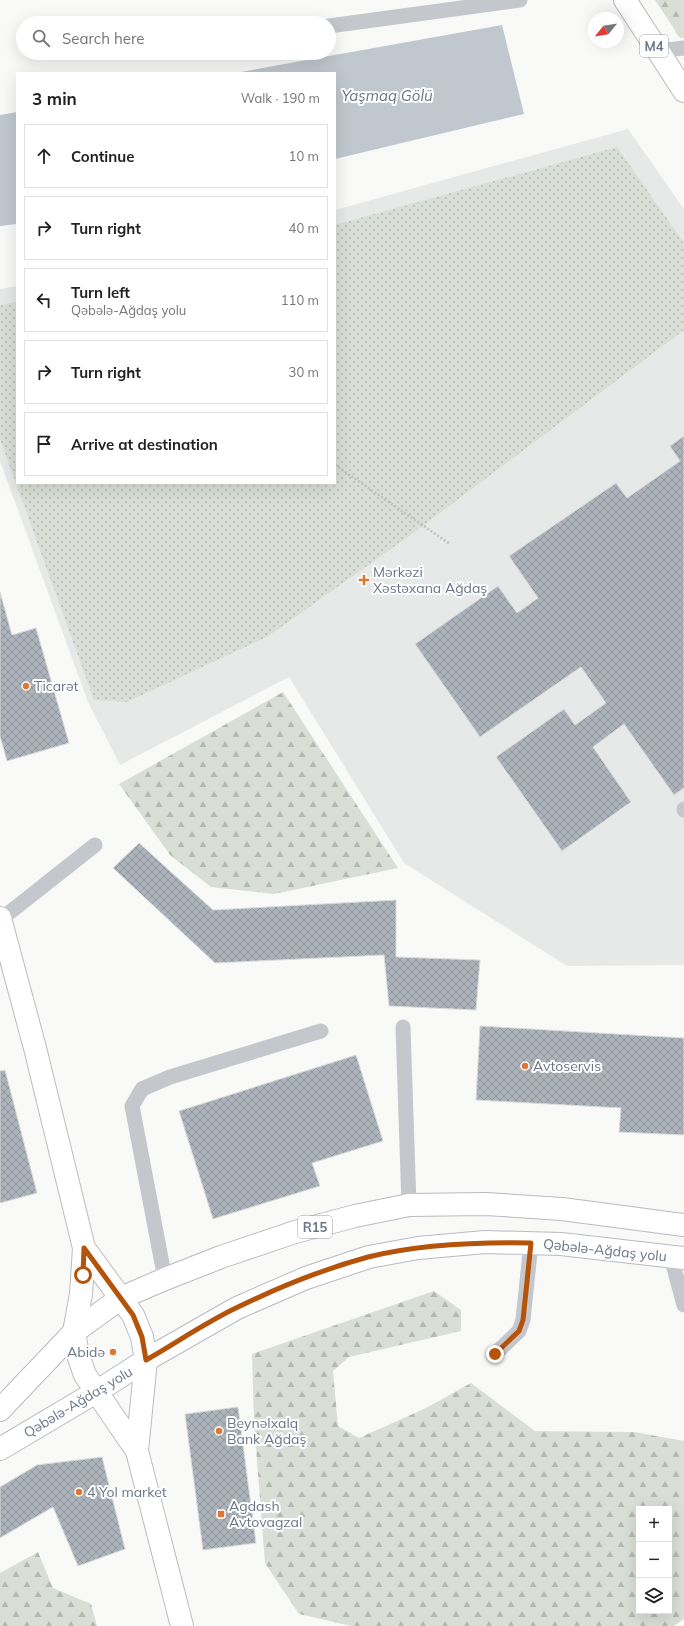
<!DOCTYPE html>
<meta charset="utf-8">
<style>
:root{--surface:#fff;--page:#f2f2f2;--text:#222;--muted:#767676;--line:#e0e0e0}
body{margin:0;font-family:Mulish,sans-serif;background:var(--page);color:var(--text)}
.controls{position:absolute;right:12px;bottom:12px;display:grid;overflow:hidden;border-radius:0px;box-shadow:0 4px 16px #0002}
.controls button{width:36px;height:36px;display:grid;place-items:center;padding:0;border:0;border-bottom:1px solid var(--line);background:var(--surface);color:var(--text);font:20px sans-serif}
.compass{position:absolute;left:588px;top:12px;width:36px;height:36px;border-radius:50%;background:var(--surface);box-shadow:0 4px 16px #0002;rotate:240deg}
.stop{position:absolute;width:12px;height:12px;margin:-9px;border:3px solid #b45309;border-radius:50%;background:#fff}
.stop.end{background:#b45309;border-color:#fff;box-shadow:0 1px 4px #0008}
.list{margin:0;padding:0;list-style:none}
h2{display:flex;justify-content:space-between;align-items:center;height:52px;margin:0;padding:0 16px;font-size:17px}
h2 small{font-size:13px;font-weight:400;color:var(--muted)}
.list li{display:grid;grid-template-columns:26px 1fr auto;gap:12px;align-items:center;box-sizing:border-box;height:64px;margin:0 8px 8px;padding:0 8px;border:1px solid var(--line);border-radius:0px}
.list b{display:block;font-size:15px;white-space:nowrap}
.list p{margin:0;font-size:13px;white-space:nowrap;color:var(--muted)}
.list em{font-size:13px;font-style:normal;color:var(--muted)}
.icon{flex:none;width:22px;height:22px;fill:none;stroke:currentColor;stroke-width:2;stroke-linecap:round;stroke-linejoin:round}
.map{position:relative;flex:none;width:684px;height:1626px;overflow:hidden}
.search{position:absolute;background:var(--surface);box-shadow:0 4px 16px #0002;left:16px;top:16px;width:320px;height:44px;display:flex;align-items:center;gap:10px;box-sizing:border-box;padding:0 14px;border-radius:22px;color:var(--muted);font-size:15px}
.panel{position:absolute;background:var(--surface);box-shadow:0 4px 16px #0002;left:16px;top:72px;width:320px;height:412px;border-radius:0px}
.map>svg:first-child{display:block}
</style>
<div class="map">
<svg width="684" height="1626" viewBox="0 0 684 1626">
<defs>
<pattern id="forest-firs" width="22" height="20" patternUnits="userSpaceOnUse"><rect width="22" height="20" fill="#d9dfd7"/><path d="M5 1l3.5 6h-7zM16 11l3.5 6h-7z" fill="#b4b9b4"/></pattern>
<pattern id="park-dots" width="8" height="8" patternUnits="userSpaceOnUse"><rect width="8" height="8" fill="#d9dfd7"/><path d="M2 2h.1M6 6h.1" fill="none" stroke="#b4b9b4" stroke-width="1.8" stroke-linecap="round"/></pattern>
<pattern id="building-cross-hatch" width="8" height="8" patternUnits="userSpaceOnUse"><rect width="8" height="8" fill="#acb3ba"/><path d="M0 0l8 8M0 8l8-8" fill="none" stroke="#90969d"/></pattern>
</defs>
<rect width="100%" height="100%" fill="#f9faf8"/>
<!-- built -->
<path fill="#e7e9e9" d="M628 129 684 209V965L567 966 404 863 289 677 120 765 88 702 0 461V289L17 286V483H335V210Z"/>
<!-- forest -->
<path fill="url(#forest-firs)" fill-rule="evenodd" d="M655 0H684V38H680Z
M283 692 398 868 274 894 211 887 170 855 119 784Z
M434 1291 461 1310V1331L349 1357 333 1371 338 1426 359 1438 426 1408 471 1383 535 1431 634 1432 684 1441V1619L674 1626H351L299 1614 265 1563 254 1422 252 1354ZM639 1509H669V1611H639Z
M38 1552 53 1588 91 1604 97 1626H0V1573Z"/>
<!-- park -->
<path fill="url(#park-dots)" d="M617 147 684 243V330L405 539 267 637 127 702 94 700 0 439V305L17 302V483H335V225Z"/>
<!-- water -->
<path fill="#c0c7ce" d="M502 25 524 114 335 159V73H235Z
M17 112V224L0 226V115Z"/>
<!-- building -->
<path fill="url(#building-cross-hatch)" stroke="#dbdcda" d="M684 436V788L674 795 624 724 593 747 631 802 562 851 496 757 564 709 575 725 606 703 581 667 480 737 415 644 498 586 517 613 538 598 509 556 616 483 627 498 680 461 670 446Z
M0 592 12 635 36 628 69 743 7 761 0 736Z
M139 843 213 910 396 900V957L480 960 476 1010 389 1006 384 955 215 963 113 868Z
M480 1026 684 1038V1135L619 1132 621 1108 476 1100Z
M356 1055 383 1141 312 1163 320 1186 213 1219 179 1111Z
M5 1070 37 1193 0 1203V1071Z
M238 1407 256 1543 203 1550 185 1414Z
M102 1457 125 1549 78 1566 53 1507 0 1538V1487L37 1465Z"/>
<g fill="none" stroke-linecap="round" stroke-linejoin="round">
<!-- secondary casing -->
<g stroke="#b8bcc2" stroke-width="24">
<path id="secondary" d="M0 918 35 1048 84 1248 81 1294 74 1332 78 1355 85 1375 137 1451 182 1626
M84 1248 133 1315 142 1337 146 1360 137 1451"/>
</g>
<!-- primary casing -->
<g stroke="#b7babf" stroke-width="24">
<path id="primary" d="M0 1410 74 1332 121 1298 165 1279 221 1257 295 1232 355 1216 409 1205 486 1204 562 1209 684 1225
M0 1449 96 1392 146 1360 237 1308 306 1278 369 1257 418 1248 485 1242 561 1244 684 1258"/>
</g>
<!-- highway casing -->
<g stroke="#b7babe" stroke-width="24">
<path id="highway" d="M625 0 684 91"/>
</g>
<!-- path -->
<path stroke="#bec0c3" stroke-width="2.5" stroke-dasharray="2 2" stroke-linecap="butt" d="M335 465 450 544"/>
<!-- lane -->
<path stroke="#c4c7cb" stroke-width="15" d="M329 26 520 0
M658 51 684 48
M684 809V810
M0 920 95 845
M403 1027 409 1205
M671 1257 684 1305
M165 1279 132 1106 142 1089 170 1077 321 1031
M495 1354 519 1331 523 1320 531 1243"/>
<!-- secondary -->
<use href="#secondary" stroke="#fff" stroke-width="22"/>
<!-- primary -->
<use href="#primary" stroke="#fff" stroke-width="22"/>
<!-- highway -->
<use href="#highway" stroke="#fff" stroke-width="22"/>
</g>
<g fill="none" stroke-linecap="round" stroke-linejoin="round">
<!-- route -->
<path stroke="#b45309" stroke-width="5" d="M83 1275 84 1248 133 1315 142 1337 146 1360C176 1343 206 1322 238 1307 279 1287 324 1269 368 1257 421 1244 477 1242 531 1243L523 1320 519 1331 495 1354"/>
</g>
<!-- markers -->
<g fill="#dd7734" stroke="#fff" stroke-width="1.5">
<path d="M362 574h4v4h4v4h-4v4h-4v-4h-4v-4h4z"/>
<circle cx="26" cy="686" r="4"/>
<circle cx="525" cy="1066" r="4"/>
<circle cx="113" cy="1352" r="4"/>
<circle cx="219" cy="1431" r="4"/>
<circle cx="79" cy="1492" r="4"/>
<rect x="217" y="1510" width="8" height="8" rx="2"/>
</g>
<g text-anchor="middle" stroke-width="4" stroke-linejoin="round" paint-order="stroke">
<!-- shield labels -->
<g fill="#fff" stroke="#979fac" stroke-width="1">
<rect x="640" y="35" width="28" height="22" rx="3"/>
<rect x="298" y="1216" width="34" height="22" rx="3"/>
</g>
<g font-size="13" font-weight="bold" fill="#6a7688">
<text x="654" y="51">M4</text>
<text x="315" y="1232">R15</text>
</g>
<!-- poi labels -->
<g font-size="14" fill="#6a7688" stroke="#fff" text-anchor="start">
<text x="373" y="577">Mərkəzi<tspan x="373" dy="16">Xəstəxana Ağdaş</tspan></text>
<text x="34" y="691">Ticarət</text>
<text x="533" y="1071">Avtoservis</text>
<text x="105" y="1357" text-anchor="end">Abidə</text>
<text x="227" y="1428">Beynəlxalq<tspan x="227" dy="16">Bank Ağdaş</tspan></text>
<text x="87" y="1497">4 Yol market</text>
<text x="229" y="1511">Agdash<tspan x="229" dy="16">Avtovagzal</tspan></text>
</g>
<!-- street labels -->
<g font-size="14" fill="#6a7688" stroke="#fff">
<text transform="translate(605 1250) rotate(6)" y="5">Qəbələ-Ağdaş yolu</text>
<text transform="translate(78 1402) rotate(-31)" y="5">Qəbələ-Ağdaş yolu</text>
</g>
<!-- water labels -->
<g font-size="15" font-style="italic" fill="#667682" stroke="#fff">
<text x="387" y="101">Yaşmaq Gölü</text>
</g>
</g>
</svg>
<div class="controls">
<button>+</button>
<button>−</button>
<button><svg class="icon" aria-label="layers" viewBox="0 0 24 24"><path d="M12 4l9 5-9 5-9-5zM3 14l9 5 9-5"/></svg></button>
</div>
<svg class="compass" viewBox="-18 -18 36 36"><path d="M0-13l5 13h-10z" fill="#e53935"/><path d="M0 13l5-13h-10z" fill="#767676"/></svg>
<div class="stop" style="left:83px;top:1275px"></div>
<div class="stop end" style="left:495px;top:1354px"></div>
<div class="search"><svg class="icon" aria-label="search" viewBox="0 0 24 24"><circle cx="10" cy="10" r="6"/><path d="M15 15l6 6"/></svg>Search here</div>
<section class="panel">
<h2>3 min<small>Walk · 190 m</small></h2>
<ul class="list">
<li><svg class="icon" aria-label="ahead" viewBox="0 0 24 24"><path d="M12 20V5M6 11l6-6 6 6"/></svg><div><b>Continue</b></div><em>10 m</em></li>
<li><svg class="icon" aria-label="right" viewBox="0 0 24 24"><path d="M7 20v-9h11M14 6l5 5-5 5"/></svg><div><b>Turn right</b></div><em>40 m</em></li>
<li><svg class="icon" aria-label="left" viewBox="0 0 24 24"><path d="M17 20v-9H6M10 6l-5 5 5 5"/></svg><div><b>Turn left</b><p>Qəbələ-Ağdaş yolu</p></div><em>110 m</em></li>
<li><svg class="icon" aria-label="right" viewBox="0 0 24 24"><path d="M7 20v-9h11M14 6l5 5-5 5"/></svg><div><b>Turn right</b></div><em>30 m</em></li>
<li><svg class="icon" aria-label="arrive" viewBox="0 0 24 24"><path d="M6 21V4h12l-3 4 3 4H6"/></svg><div><b>Arrive at destination</b></div></li>
</ul>
</section>
</div>
